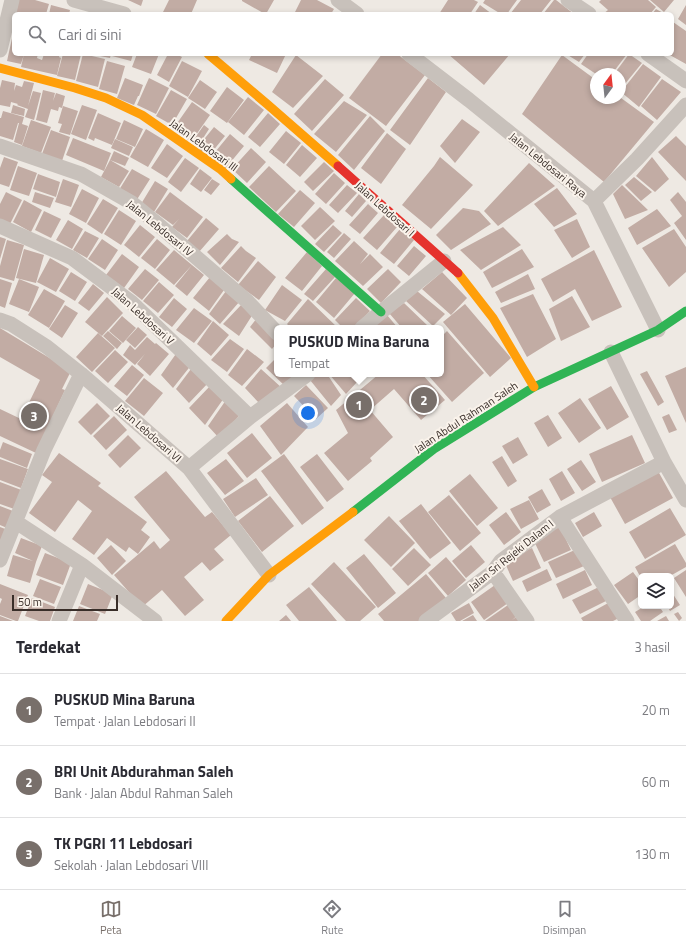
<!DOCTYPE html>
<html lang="id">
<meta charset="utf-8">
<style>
:root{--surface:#fff;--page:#f2f2f3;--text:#2b2b33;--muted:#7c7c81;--line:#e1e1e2;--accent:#786f6a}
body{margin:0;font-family:"Titillium Web",sans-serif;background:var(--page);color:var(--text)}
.controls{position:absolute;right:12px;bottom:12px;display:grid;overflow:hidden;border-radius:6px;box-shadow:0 2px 6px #0003}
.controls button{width:36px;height:36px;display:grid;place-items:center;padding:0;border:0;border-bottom:1px solid var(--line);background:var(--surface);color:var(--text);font:20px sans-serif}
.compass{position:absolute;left:590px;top:68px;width:36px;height:36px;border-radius:50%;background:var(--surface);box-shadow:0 2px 6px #0003;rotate:15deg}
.scale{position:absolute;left:12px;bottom:10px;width:106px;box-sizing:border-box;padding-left:4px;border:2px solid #392e29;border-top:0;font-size:11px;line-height:14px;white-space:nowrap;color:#392e29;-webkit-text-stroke:3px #faf3eb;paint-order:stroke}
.you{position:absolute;left:308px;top:413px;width:14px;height:14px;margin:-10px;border:3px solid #fff;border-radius:50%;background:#1a73e8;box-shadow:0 0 0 6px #1a73e833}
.badge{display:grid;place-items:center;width:26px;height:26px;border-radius:50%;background:var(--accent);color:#fff;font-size:13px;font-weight:700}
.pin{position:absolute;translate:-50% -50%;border:2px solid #fff;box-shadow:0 1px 4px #0006}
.popup{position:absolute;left:274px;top:325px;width:170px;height:52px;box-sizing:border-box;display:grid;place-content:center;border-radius:6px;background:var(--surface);filter:drop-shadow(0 1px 3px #0005);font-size:13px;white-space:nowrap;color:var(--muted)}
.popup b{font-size:15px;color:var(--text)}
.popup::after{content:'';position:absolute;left:50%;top:100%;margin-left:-8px;border:8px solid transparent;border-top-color:var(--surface)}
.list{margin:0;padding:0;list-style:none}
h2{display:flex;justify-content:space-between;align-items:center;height:52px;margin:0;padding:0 16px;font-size:17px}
h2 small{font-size:13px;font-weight:400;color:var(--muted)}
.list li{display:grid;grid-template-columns:26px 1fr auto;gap:12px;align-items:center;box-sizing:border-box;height:72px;padding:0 16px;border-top:1px solid var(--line)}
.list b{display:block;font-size:15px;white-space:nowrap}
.list p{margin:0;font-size:13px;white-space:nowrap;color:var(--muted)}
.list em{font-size:13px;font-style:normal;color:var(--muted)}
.icon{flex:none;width:22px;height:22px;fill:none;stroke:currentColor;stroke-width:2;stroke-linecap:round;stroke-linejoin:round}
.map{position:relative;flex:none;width:686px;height:621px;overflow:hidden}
.search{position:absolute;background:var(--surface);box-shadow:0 2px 6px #0003;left:12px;right:12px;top:12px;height:44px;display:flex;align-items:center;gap:10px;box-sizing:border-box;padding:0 14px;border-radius:6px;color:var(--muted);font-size:15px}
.sheet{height:268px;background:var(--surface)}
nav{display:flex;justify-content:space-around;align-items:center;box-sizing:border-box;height:56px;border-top:1px solid var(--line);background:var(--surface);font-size:11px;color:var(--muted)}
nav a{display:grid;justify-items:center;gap:2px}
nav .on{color:var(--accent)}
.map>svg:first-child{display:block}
</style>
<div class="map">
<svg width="686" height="621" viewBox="0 0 686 621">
<rect width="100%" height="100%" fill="#eee9e3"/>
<!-- building -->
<path fill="#c2aca4" d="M19 0H35L49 4 46 14H15Z
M128 0H143L141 6Z
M169 0H197L191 14H162Z
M242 0H274L266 14H265L242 1Z
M301 0H317L334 9 331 14H294Z
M448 0H474L478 2 470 14H439Z
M485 0H517L507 14H501L483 3Z
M521 0H551L540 14H510Z
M554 0H556L574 14H543Z
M601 0H648L656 7 650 14H603L608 10 599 2Z
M650 0H674L664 12Z
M51 5 70 10 69 14H49Z
M480 5 492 14H474Z
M686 5V25L678 19Z
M656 9 665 14H652Z
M673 22 686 31V64L668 54H672V23Z
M13 34 14 54H24L21 64 7 61Z
M24 54H38L37 58 42 60 44 54H60L59 57 61 58 57 75 21 67Z
M63 54H81L75 80 57 76Z
M83 54 105 59 98 87 76 81Z
M100 54H111L110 58 100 56Z
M112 54H133L131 61 112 56Z
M137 54H159L151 74 132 67Z
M168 54H176L182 57 169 82 157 75Z
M252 54H286L277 73 249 60Z
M382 54H397L425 75 386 126 349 98Z
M448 54H510L484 85Z
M566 54H585L579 62Z
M588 54H627L612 74H596L581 64Z
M629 54 642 63 620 90V74H614Z
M296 55 323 76 293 108 272 92Z
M562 55 596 80V98H621L654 122 604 182 522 114Z
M107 61 125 66 117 94 99 89Z
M182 61 202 71 188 97 169 86Z
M643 64 661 77 639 107 621 92Z
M125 78 143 85 139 96H138L134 105 117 98Z
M149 78 169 88 156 114 137 105Z
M428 78 446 92 410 145 390 130Z
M325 79 344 95 312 131 294 114Z
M662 79 681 92 657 120 641 106Z
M2 80 15 83 14 91 16 85 22 87 24 81 34 83 28 106 33 91 41 93 34 120 25 117 28 109 17 105 18 104 11 102 10 107 0 105V88Z
M200 80 217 92 205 109 188 98Z
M227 87 244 100 227 123 210 111Z
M43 90 55 93 53 101 56 93 65 96 62 108 59 107 58 111 51 109 47 123 36 120Z
M171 90 187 99 172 125 156 116Z
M248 97 264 110 244 135 228 122Z
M344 101 367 115 336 152 314 134Z
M192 102 210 115 191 142 173 129Z
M13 105 25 109 24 116 11 113Z
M82 105 97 110 86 140 71 134Z
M63 106 78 111 70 135 59 132 62 124 58 123Z
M3 111 24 117 22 124 28 126 22 145 14 142 19 123H18L13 140 0 136V118H1Z
M98 113 121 123 112 145 95 138 94 141 88 138Z
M268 113 280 124 260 147 248 137Z
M370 116 385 131 354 170 338 155Z
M462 119 480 132 455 163 440 146Z
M31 120 51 127 41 153 22 146Z
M124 120 143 129 135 147 116 139Z
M204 125 209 129 198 146 192 142Z
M214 127 225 136 208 157 197 148Z
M146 129 164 140 148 167 130 157Z
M51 130 70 137 62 161 42 154Z
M286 131 301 143 284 164 269 152Z
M387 133 406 149 381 184 361 168Z
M230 134 244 146 225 169 211 157Z
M676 136 686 146V181L658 152Z
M73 138 111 153 104 171 66 155Z
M115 139 133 147 129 156 111 148Z
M167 144 183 156 167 178 151 168Z
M302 145 317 158 300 177 286 165Z
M251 148 266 162 247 183 232 169Z
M114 151 129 158 125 166 110 160Z
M4 157 18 162 9 187 0 184V168Z
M440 157 473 185 431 229 402 205 434 166Z
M652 157 669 179 655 192 636 176Z
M185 158 199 168 181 192 168 182Z
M110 160 129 171 119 187 101 177Z
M324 162 334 171 313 191 304 182Z
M529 163 555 186 498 226 484 211Z
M18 166 37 173 29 196 10 190Z
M269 166 296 191 276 212 249 187Z
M132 169 150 179 136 201 119 190Z
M200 169 212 178 201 192 190 184Z
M334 173 345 183 326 204 315 194Z
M38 174 60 182 56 197 33 189Z
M634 177 652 192 641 201 625 185Z
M63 179 79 185 71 207 55 202Z
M212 179 220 184 211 195 204 190Z
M155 181 168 189 154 212 141 204Z
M347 185 357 193 338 213 329 205Z
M622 185 648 210 625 219 613 194Z
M557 188 577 214 554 227 534 204Z
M82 189 99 198 86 223 69 214Z
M300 190 315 203 294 227 278 214Z
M6 192 22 200 10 224 0 219V204Z
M35 192 54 198 50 208 32 202Z
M170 192 203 217 187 238 172 227 179 219 173 225 155 212Z
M678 192 686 202V240L674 223 682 216 670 200Z
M359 194 366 201 352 217 345 211Z
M103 199 118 208 102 234 87 224Z
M24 200 42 210 31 232 13 222Z
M368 204 378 213 360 234 349 225Z
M320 207 335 221 315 240 301 226Z
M463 208 479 211 491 224 451 250 436 235Z
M657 209 671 226 637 245 628 228Z
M119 210 136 221 121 245 104 234Z
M44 211 61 219 51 238 35 230Z
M384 215 397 227 377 250 363 238Z
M206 218 219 229 199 252 187 241Z
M577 219 590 247 572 258 554 230Z
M68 220 83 229 72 249 56 240Z
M140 225 155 237 139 257 124 245Z
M333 225 342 233 324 252 315 244Z
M503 227 521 245 481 270 460 250Z
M400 229 414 240 394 264 380 253Z
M674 229 686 247V272L669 287 642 248Z
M85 231 99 238 87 258 73 250Z
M344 233 351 239 334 258 327 252Z
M227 234 232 239 239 242 220 265 207 252Z
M0 237 6 239 0 259Z
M102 239 118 250 105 270 88 259Z
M157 239 170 250 155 269 141 258Z
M7 240 24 245 14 281 0 277V266Z
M354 241 368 254 360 264 370 254 383 267 363 286 335 261Z
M241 246 246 251 256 258 238 282 221 268Z
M414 246 426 256 409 276 397 266Z
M24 249 44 255 36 283 16 278Z
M522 249 534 267 492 288 483 272Z
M174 250 192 265 174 285 156 270Z
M594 250 622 307 592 321 575 289 553 302 541 279Z
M307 252 322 266 302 291 285 278Z
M122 254 139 267 124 288 106 275Z
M50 258 69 269 56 292 37 282Z
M258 261 276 277 259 300 238 285Z
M192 265 204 275 187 296 175 286Z
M145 269 159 280 142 300 128 289Z
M326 269 335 277 313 301 304 294Z
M388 269 401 282 381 303 367 289Z
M71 272 87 282 75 301 59 291Z
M442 272 467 298 451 315 422 289Z
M528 274 535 289 501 303 495 292Z
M210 277 224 290 209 311 193 298Z
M336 278 355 293 334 318 316 302Z
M0 279 12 283 5 308 0 306Z
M19 279 39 287 29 312 9 304Z
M159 282 174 295 158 313 143 301Z
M93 284 104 293 89 311 78 303Z
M282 285 302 300 285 321 265 310Z
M44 289 65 301 49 328 28 315Z
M226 291 240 301 220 324 209 314Z
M417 291 445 314 433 326 406 301Z
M533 294 556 339 527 357 500 308Z
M572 296 590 327 561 341 549 309Z
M107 297 123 313 102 336 85 322Z
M174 298 187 309 172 327 159 317Z
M356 298 370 311 354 328H343L335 320Z
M308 299 338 328H291L287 324Z
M404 303 428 326 426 328H402L389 313Z
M242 304 253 314 239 336 223 324Z
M465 304 511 358 490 377 443 322Z
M65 305 78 313 62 338 49 329Z
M194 308 212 321 194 343 176 330Z
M387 315 398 328H371Z
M122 316 136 328 123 343 109 331Z
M257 318 277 335V343L272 349 250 327Z
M213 321 229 335 211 356 197 344Z
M138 327 147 335 135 348 126 340Z
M0 328 71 371 62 389 65 390 36 453 0 436V409L21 419 40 380 0 357Z
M108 331 122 343 117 349 103 336Z
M447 331 484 373 452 402 427 374H441V337Z
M98 333 115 348 92 372 76 357Z
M147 337 155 344 156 343 169 354 150 376 137 364 145 354 135 365 123 355 130 345 135 350Z
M230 339 244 349 227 372 211 360Z
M247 349 264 362 242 386 228 375Z
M115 350 128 362 108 383 95 371Z
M178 351 192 364 173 388 161 375Z
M277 357V374H296L285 386 266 368Z
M132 365 144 375 127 396 114 386Z
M194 365 210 381 189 403 176 389Z
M686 367V423L665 376Z
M261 369 282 388 259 403 245 388Z
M647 371 664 402 658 406 640 374Z
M317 374H327L341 395 331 406 310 380Z
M329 374H351L358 381 346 394Z
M357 374H371L362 380Z
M379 374H422L445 400 421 420 394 389 370 410 393 437 370 458 372 461 348 481 324 453 348 433 336 410Z
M144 378 163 393 144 416 125 401Z
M306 385 328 408 316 419 294 396Z
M210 386 224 398 205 425 189 408Z
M611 386 629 417 607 430 588 399Z
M580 398 601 428 579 443 558 413Z
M226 400 239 416 219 438 208 426Z
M97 403 110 416 91 435 78 422Z
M287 403 308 427 281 455 260 426Z
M669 414 677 430 669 433 662 417Z
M548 415 562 438 548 447 534 423Z
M114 416 127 430 106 450 93 436Z
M252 433 272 458 247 478 227 453Z
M128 435 141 448 120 468 108 455Z
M632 435 645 463 602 482 589 454Z
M518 437 528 455 513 464 502 446Z
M3 442 32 454 27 468 0 457V450Z
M59 453 101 483 98 486 147 522 141 530 150 537 138 554 129 547 126 552 107 538 94 555 72 539 92 511 78 500 55 532 29 513 52 482 42 475Z
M284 454 324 508 302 525 261 471Z
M317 454 344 489 327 502 300 467Z
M502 456 517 481 508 487 492 462Z
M0 459 28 469 21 488 0 480Z
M226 459 244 481 225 495 207 473Z
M581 460 596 482 582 491 567 469Z
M166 471 205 517 212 512 231 535 214 549 224 560 210 571 202 562 184 577 204 600 185 616 162 590 142 607 114 575 154 541 160 549 170 540 134 497Z
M562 471 575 493 561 501 549 479Z
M658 471 673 498 625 524 610 497Z
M470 474 498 508 477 526 449 491Z
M256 478 268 495 235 517 223 499Z
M0 482 24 491 17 510 0 504Z
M542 489 551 505 537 513 528 497Z
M449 495 481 533 460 551 428 512Z
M270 496 294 526 262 552 238 521Z
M529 500 539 519 521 529 510 509Z
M421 504 451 543 430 559 399 521Z
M0 506 13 511 7 528 0 525Z
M670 508 686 535 645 559 629 532Z
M506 512 521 532 504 545 489 525Z
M594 512 602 526 583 537 575 523Z
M389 516 415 543 391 567 364 540Z
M0 527 8 530 0 550Z
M560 527 571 550 544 562 533 539Z
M21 538 42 546 36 562 30 583 7 576 13 555 33 561 15 553Z
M675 544 686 563V567L670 576H641V578L635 567Z
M111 545 126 561 112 575 97 558Z
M471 545 485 562 466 578 452 561Z
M414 548 431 565 408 586 392 569Z
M532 548 541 568 513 581 504 561Z
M577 549 584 566 556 578 548 562Z
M45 553 71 563 63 585 36 575Z
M364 554 396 593 378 608 346 568Z
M446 557 466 580 448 596 428 573Z
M334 562 376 607 360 621H346L311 584Z
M547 569 552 580 527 592 522 581Z
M585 570 592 585 563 599 556 584Z
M686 570V597L674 578Z
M633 572 641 583V595L628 604 614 585Z
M426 574 446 598 420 621H384L378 614Z
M40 579 61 587 54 604 33 596Z
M0 584 28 595 18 621H16L0 615V604L2 599 0 598Z
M88 584 113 594 105 614 80 604Z
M495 585 508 603 484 620 471 602Z
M601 586 608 600 580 614 572 600Z
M309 587 337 621H299L286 605Z
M671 591 680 605 670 611 667 606H671Z
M32 598 55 607 50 621H39L25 616Z
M610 602 619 618 613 621H583L581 618Z
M469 603 474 613 460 621H456L451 613Z
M508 605 517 616 512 620 518 616 521 621H485Z
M79 606 100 614 97 621H73Z
M645 606H659L663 612 650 621H641L635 612Z
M678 612 682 618 679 621 674 614Z
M286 615 291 621H279Z
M473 615 477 621H462Z
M0 616 13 621H0Z
M666 616 669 621H657Z"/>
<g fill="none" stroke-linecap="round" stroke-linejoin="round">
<!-- street -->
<path stroke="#c8c1bb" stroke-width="15" d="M74 0 124 14
M338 0 357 14
M568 0 589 14
M0 50 12 0
M409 54 469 100 594 201 658 330
M648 54 686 81
M0 146 81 174 132 203 154 221 247 301 277 333
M594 201 637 159 686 105
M0 226 72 258 131 302 250 417
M0 320 11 324 47 347 81 374 189 468 269 575
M362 328 381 312 444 261
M611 352 664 462 686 500
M189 468 250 417 308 374
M560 517 627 621
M16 522 82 565 155 621
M0 560 44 450 81 374
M493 572 527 621
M59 621 82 565
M426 621 493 572 501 561 560 517 664 462"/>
<!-- fast -->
<path stroke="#30b455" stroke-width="9" d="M231 179 381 312
M353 512 434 449 534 387 658 330 686 311"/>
<!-- slow -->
<path stroke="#ff9f0a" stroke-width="9" d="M208 54 267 104 338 166
M0 68 75 88 106 98 142 115 220 169 231 179
M458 273 493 318 534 387
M226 621 269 575 353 512"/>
<!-- jam -->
<path stroke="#e5322d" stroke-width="9" d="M338 166 458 273"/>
</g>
<g text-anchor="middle" stroke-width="4" stroke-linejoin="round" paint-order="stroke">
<!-- street labels -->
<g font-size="11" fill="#392e29" stroke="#faf3eb">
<text transform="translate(204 145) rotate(36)" y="4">Jalan Lebdosari III</text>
<text transform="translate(548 165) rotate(39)" y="4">Jalan Lebdosari Raya</text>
<text transform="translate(385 209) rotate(42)" y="4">Jalan Lebdosari I</text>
<text transform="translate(160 228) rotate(39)" y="4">Jalan Lebdosari IV</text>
<text transform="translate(143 316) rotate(42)" y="4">Jalan Lebdosari V</text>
<text transform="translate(466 417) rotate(-33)" y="4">Jalan Abdul Rahman Saleh</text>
<text transform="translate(149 433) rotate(41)" y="4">Jalan Lebdosari VI</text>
<text transform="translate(511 555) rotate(-39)" y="4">Jalan Sri Rejeki Dalam I</text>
</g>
</g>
</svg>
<div class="controls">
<button><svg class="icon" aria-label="layers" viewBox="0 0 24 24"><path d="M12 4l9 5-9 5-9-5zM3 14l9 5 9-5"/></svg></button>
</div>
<svg class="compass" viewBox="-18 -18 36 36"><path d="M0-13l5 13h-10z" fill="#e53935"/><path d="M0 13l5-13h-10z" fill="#7c7c81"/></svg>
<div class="scale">50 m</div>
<div class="you"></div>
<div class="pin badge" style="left:359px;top:405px">1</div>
<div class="popup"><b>PUSKUD Mina Baruna</b>Tempat</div>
<div class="pin badge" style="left:424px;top:400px">2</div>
<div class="pin badge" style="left:34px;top:416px">3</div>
<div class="search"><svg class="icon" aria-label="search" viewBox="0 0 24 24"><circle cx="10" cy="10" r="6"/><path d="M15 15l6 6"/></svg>Cari di sini</div>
</div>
<section class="sheet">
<h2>Terdekat<small>3 hasil</small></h2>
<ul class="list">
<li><span class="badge">1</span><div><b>PUSKUD Mina Baruna</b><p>Tempat · Jalan Lebdosari II</p></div><em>20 m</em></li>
<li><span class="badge">2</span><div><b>BRI Unit Abdurahman Saleh</b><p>Bank · Jalan Abdul Rahman Saleh</p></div><em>60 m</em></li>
<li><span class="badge">3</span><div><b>TK PGRI 11 Lebdosari</b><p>Sekolah · Jalan Lebdosari VIII</p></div><em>130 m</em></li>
</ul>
</section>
<nav>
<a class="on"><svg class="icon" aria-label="map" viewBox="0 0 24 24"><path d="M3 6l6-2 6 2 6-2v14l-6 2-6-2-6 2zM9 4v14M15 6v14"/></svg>Peta</a>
<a><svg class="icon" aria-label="directions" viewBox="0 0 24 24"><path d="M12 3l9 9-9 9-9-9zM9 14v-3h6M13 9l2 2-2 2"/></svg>Rute</a>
<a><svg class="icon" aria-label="saved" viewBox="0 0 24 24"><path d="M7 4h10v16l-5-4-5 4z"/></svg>Disimpan</a>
</nav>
